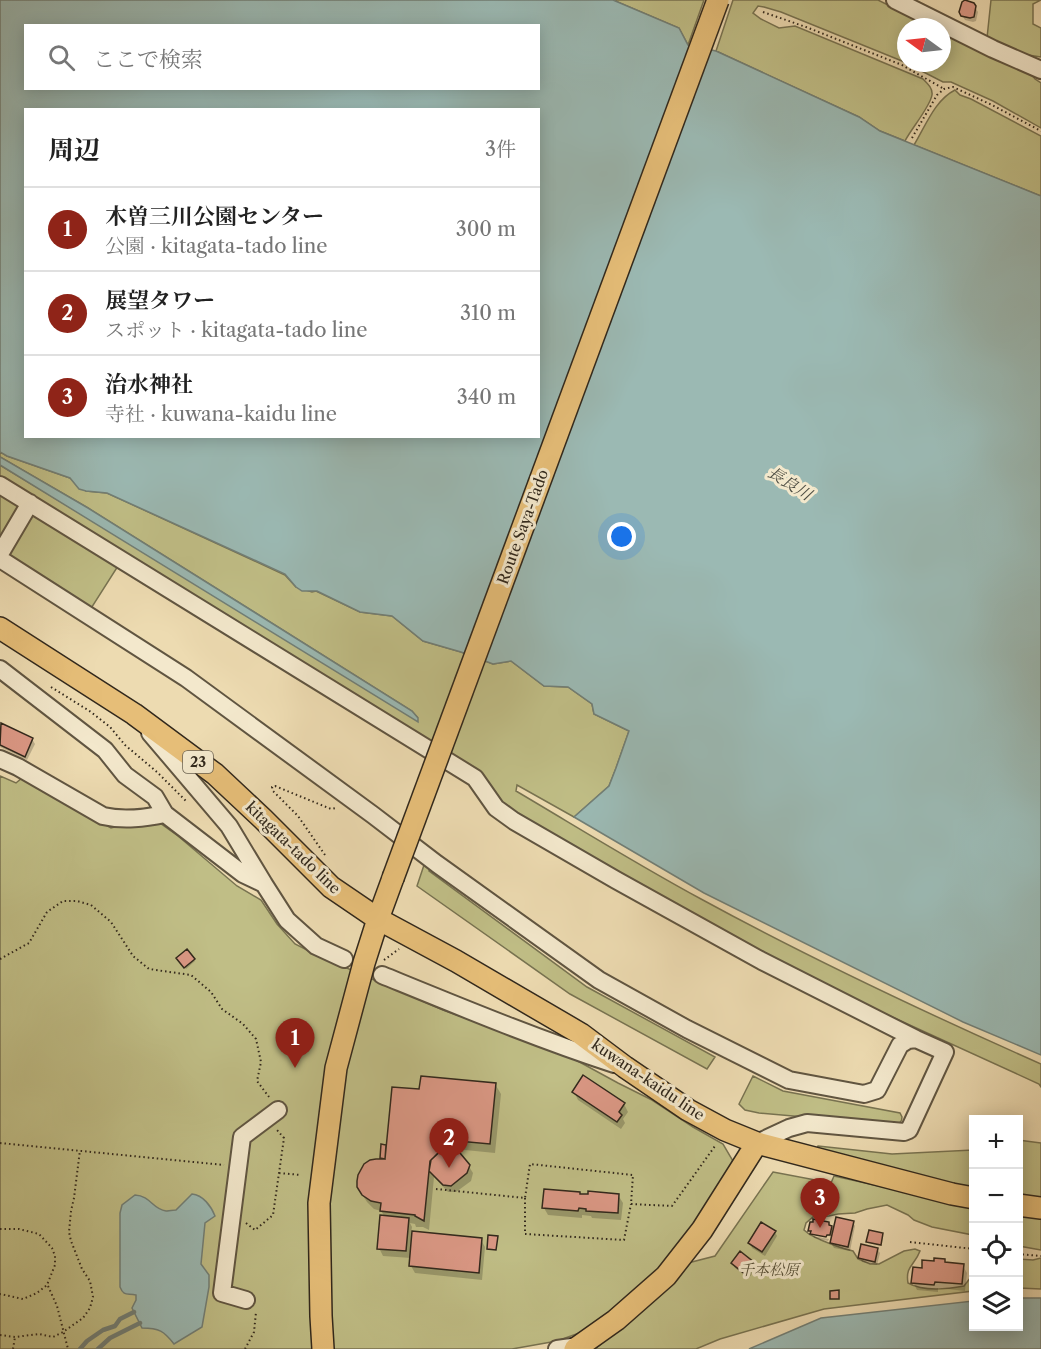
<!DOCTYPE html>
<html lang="ja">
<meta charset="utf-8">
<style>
:root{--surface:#fff;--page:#f2f2f2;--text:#222;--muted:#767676;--line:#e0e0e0;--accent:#8f2418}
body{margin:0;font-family:"Libre Caslon Text","Noto Serif JP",serif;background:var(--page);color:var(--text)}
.controls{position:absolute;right:18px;bottom:18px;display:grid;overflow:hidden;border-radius:0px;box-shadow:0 3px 15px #0003}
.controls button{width:54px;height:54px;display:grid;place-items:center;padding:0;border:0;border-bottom:2px solid var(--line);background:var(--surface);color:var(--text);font:30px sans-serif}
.compass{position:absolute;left:897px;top:18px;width:54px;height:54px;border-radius:50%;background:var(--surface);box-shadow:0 3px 15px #0003;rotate:285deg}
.you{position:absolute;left:622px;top:537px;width:21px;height:21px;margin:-15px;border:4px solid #fff;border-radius:50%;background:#1a73e8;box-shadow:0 0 0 9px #1a73e833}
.badge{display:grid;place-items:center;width:39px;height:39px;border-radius:50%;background:var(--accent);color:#fff;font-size:20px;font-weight:700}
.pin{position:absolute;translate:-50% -50px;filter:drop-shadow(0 2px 3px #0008)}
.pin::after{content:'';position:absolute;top:32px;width:21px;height:18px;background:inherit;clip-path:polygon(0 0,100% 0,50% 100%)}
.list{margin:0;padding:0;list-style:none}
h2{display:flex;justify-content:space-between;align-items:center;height:78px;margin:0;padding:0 24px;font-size:26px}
h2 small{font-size:20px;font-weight:400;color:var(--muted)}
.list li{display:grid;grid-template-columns:39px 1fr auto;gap:18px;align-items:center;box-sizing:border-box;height:84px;padding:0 24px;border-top:2px solid var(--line)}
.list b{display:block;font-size:22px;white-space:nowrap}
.list p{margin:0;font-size:20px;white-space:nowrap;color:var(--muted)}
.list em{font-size:20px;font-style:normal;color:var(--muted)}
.icon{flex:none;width:33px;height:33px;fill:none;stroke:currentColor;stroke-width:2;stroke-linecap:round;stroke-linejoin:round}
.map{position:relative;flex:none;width:1041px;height:1349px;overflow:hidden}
.search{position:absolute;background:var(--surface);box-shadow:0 3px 15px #0003;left:24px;top:24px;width:516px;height:66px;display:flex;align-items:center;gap:15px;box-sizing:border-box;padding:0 21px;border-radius:0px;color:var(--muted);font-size:22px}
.panel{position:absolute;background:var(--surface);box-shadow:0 3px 15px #0003;left:24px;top:108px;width:516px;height:330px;border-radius:0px}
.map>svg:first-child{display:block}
</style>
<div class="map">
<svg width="1041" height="1349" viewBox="0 0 1041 1349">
<rect width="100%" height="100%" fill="#eddbb1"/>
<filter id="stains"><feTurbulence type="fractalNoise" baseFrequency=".00333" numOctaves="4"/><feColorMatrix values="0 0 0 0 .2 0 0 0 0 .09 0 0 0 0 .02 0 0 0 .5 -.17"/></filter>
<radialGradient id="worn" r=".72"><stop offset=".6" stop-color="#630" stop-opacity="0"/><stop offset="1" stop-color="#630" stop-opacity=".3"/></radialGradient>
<!-- green -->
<path fill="#c0be86" stroke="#787351" stroke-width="1.5" d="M613 0H704L688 45 679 28Z
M733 0H878L932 27H906V63H942V32L1029 71 1035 79 1041 83V128L993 101 951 82H943L902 61 781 12 764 7 758 6 753 13 761 19 779 28 795 26 923 79C927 83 933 88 932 95 930 107 911 129 905 141L880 131 859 117 716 51Z
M991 0H1041L1033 4V24L1041 28V57L1028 55 987 38Z
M955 90 960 95 971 99 1041 136V196L914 145C926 125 935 100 955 90Z
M0 452 7 456 70 478 86 491 107 493 285 575 296 587 312 592 316 591 360 612 392 616 423 641 461 652 493 664 511 661 544 686 568 687 592 704 594 714 629 731 616 768 609 786 574 817 517 785 516 791C577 827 638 865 701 899 811 959 926 1013 1041 1064V1087L1039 1084 844 995 692 915 508 811 466 764 0 477V465L418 718 412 711 88 508 0 457Z
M0 493 20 507 0 545Z
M29 513 118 566 90 610 9 559 7 550Z
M0 776 16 783 22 778 111 828 143 820 157 821 178 836 237 886 261 900 277 924 295 944 317 955 443 1010 563 1053 618 1083 652 1100 693 1127 723 1144 733 1161 729 1178 659 1275 596 1327 557 1341 512 1349H0Z
M425 862 431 865 429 871 587 987 715 1057 707 1069 570 994 417 886Z
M753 1076 783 1091 900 1113 902 1117C902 1122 900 1123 895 1125L759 1113 745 1110 739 1104Z
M1018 1140 1041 1143V1199L1019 1196Z
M818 1146 892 1154 973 1150V1189L816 1150Z
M773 1172 831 1183 834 1176 973 1207V1235L932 1227 914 1220 908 1215 887 1205 867 1209 855 1213 838 1214 829 1216 813 1217 806 1223 804 1230C810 1236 813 1236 821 1240 833 1245 840 1248 853 1251L858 1259 870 1264H879L904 1251 915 1249 920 1251C915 1265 905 1266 908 1283 924 1292 948 1289 964 1286L971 1277 973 1269V1291L824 1309 720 1339 696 1349H595L640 1312 688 1263 715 1256Z
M1018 1214 1041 1217V1250L1019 1246Z
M1041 1258V1289L1019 1288V1259L1033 1260Z"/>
<!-- water -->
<path fill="#9bb9b3" stroke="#717f77" stroke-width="1.5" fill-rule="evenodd" d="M0 0H613L679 28 688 45 716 51 859 117 880 131 1041 196V1055L963 1022 704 893 574 817 609 786 616 768 629 731 594 714 592 704 568 687 544 686 511 661 493 664 461 652 423 641 392 616 360 612 317 591H302L296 587 285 574 107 493 86 491 79 489 70 478 7 456 0 452ZM26 26H538V88H26ZM26 110H538V436H26Z
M0 457 88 508 412 711 418 718V722L0 465Z
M192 1194C203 1195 211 1206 215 1216L205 1223 201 1264 209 1275V1287L202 1327 174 1344C164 1331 159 1328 142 1328L132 1308 136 1300V1295C127 1293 124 1297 120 1287V1213L122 1205 135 1195C151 1196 152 1209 166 1211 167 1211 175 1210 176 1210Z
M1019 1298H1041V1349H749L821 1318 973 1301 974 1326H1018Z"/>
<!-- shadow -->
<path fill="#0003" d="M973 4 978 12 976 21 973 22 965 20 962 15Z
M2 725 32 739 35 744 27 760 0 747V729Z
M187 951 195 961 186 969 178 959Z
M495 1084 501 1094 495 1153 455 1149 468 1165 473 1173 471 1181 456 1192H448L434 1177 429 1230 423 1227H416L415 1224 410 1223 412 1227 411 1233 481 1240 485 1247 482 1280 415 1273 411 1266V1258L383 1256 379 1248 385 1217 381 1211 374 1209 367 1202 360 1191 383 1160 382 1158 385 1146 387 1150 421 1091Z
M574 1092 624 1104 628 1112 623 1119 625 1123 621 1129 578 1100Z
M618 1195 623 1203 621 1220 592 1218 591 1216 582 1215V1218L548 1215 544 1208Z
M853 1222 855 1226 850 1251 834 1248 831 1243 834 1237 811 1233 810 1230 830 1227 835 1228Z
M775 1232 777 1236 765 1256 752 1248 750 1243Z
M813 1236 829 1239 828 1241 814 1238Z
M877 1249 880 1253 877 1265 862 1262 860 1258Z
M944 1260 946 1264 963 1266 967 1273 965 1291 938 1288V1292L917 1290 913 1282 923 1269 935 1263Z
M732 1263 754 1264 756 1268 749 1278 735 1268Z"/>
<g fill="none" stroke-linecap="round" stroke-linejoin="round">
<!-- stream -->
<path stroke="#717f77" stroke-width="4.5" d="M80 1349 87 1341 103 1330 115 1326 120 1319 134 1312
M98 1349 110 1338 140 1323"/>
</g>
<!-- building -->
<path fill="#db9885" stroke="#31281c" stroke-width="1.5" d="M965 0 974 3 976 6 974 17 970 18 961 16 959 12 962 2Z
M1 723 33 738 25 757 0 745Z
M187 949 195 959 184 968 176 958Z
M583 1075 625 1103 619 1112 622 1115 617 1122 572 1092Z
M421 1076 496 1083 490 1144 447 1140 440 1144 443 1148 430 1161 424 1221 415 1216V1215L380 1211 381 1203 371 1201 362 1195 357 1187V1181L358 1175 364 1164 370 1160 376 1159H385L392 1087 419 1089Z
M381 1144 386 1145 385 1159 380 1158Z
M446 1146 455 1147 470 1165 467 1173 451 1186 443 1185 429 1171 431 1160Z
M544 1189 580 1192V1194H588V1191L619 1194 618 1213 586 1211V1209L579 1208 578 1211 542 1208Z
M380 1215 409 1218 406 1251 377 1249Z
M836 1217 854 1221 848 1247 830 1243Z
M813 1219 829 1222V1225L832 1226 830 1235H827L826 1237 810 1234 811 1231H808L810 1222H813Z
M761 1222 776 1231 762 1252 748 1243Z
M869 1230 883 1233 881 1245 866 1242Z
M412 1231 482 1238 479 1273 409 1266Z
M488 1235 498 1236 496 1250 487 1249Z
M861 1244 878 1248 875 1262 858 1258Z
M740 1251 755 1263 746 1275 731 1263Z
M934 1258 945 1259V1262L964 1264 962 1284 935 1282 934 1285 911 1283 913 1267 922 1268V1260L934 1261Z
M839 1290V1299H830V1291Z"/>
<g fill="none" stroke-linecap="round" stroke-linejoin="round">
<!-- minor casing -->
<g stroke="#605541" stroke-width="20">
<path id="minor" d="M895 0 993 49 1041 70
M0 485 475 778 496 808 514 821 616 880 762 961 916 1039 945 1052 909 1130 904 1132 807 1123 789 1128 757 1143
M0 554 30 503
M0 559 186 678 373 815 437 864 599 980 687 1029 789 1080 864 1094 877 1090 900 1045 908 1040 916 1039
M0 669 105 750 125 775 155 797 165 814
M150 733 229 826 264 884 287 920 316 946 344 959
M0 759 18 767 103 816C124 821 145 818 165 814L243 874 264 884
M382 975C458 1006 535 1038 614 1064
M246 1300 222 1293 242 1137 278 1110
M557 1349 579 1346"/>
</g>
<!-- major casing -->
<g stroke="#31281c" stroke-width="24">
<path id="major" d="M0 628 134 714 215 774 263 819 331 887 378 919 456 961 581 1034 625 1067 688 1110 725 1130 757 1143 952 1194 974 1198
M1018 1205 1041 1208
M323 1349 321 1316 319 1203 336 1068 364 963 378 919 393 878
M575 1349 616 1320 666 1276 702 1230 757 1143"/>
</g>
<!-- path -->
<path stroke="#31281c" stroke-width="2" stroke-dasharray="1.5 3" stroke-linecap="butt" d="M763 12 806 27 902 65 944 89
M912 138 937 95 944 89 953 87 992 105 1041 131
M51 687 91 712 110 727 125 745 157 772 186 801
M325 855 298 816 273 791 272 787 275 786 331 809 336 808
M0 959 29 943 47 912 63 901H77L91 905 111 922 133 956 149 969 191 975 211 992 222 1009 243 1024 256 1039 261 1062 257 1081 269 1097
M384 960 399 949
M0 1143 224 1165
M279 1173 301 1175
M436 1189 525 1198 530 1164 633 1175 631 1204 672 1206 715 1146
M525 1198V1234L624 1240 631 1204
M246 1223 255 1230 273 1215 284 1138 277 1130
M0 1229H19L39 1234 52 1248 55 1256V1265L47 1285 37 1293 23 1299 0 1294
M910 1242 974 1249
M1018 1254 1041 1256
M48 1286 57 1306 68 1349
M0 1335 15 1337 39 1334 53 1337 63 1332 83 1318 90 1308 93 1297 90 1281 82 1269 71 1241 69 1232 71 1211 74 1198 80 1150
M13 1349 15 1337
M245 1349 254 1332 256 1312"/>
<!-- minor -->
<use href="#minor" stroke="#f3e8cc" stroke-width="16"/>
<!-- major -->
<use href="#major" stroke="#e6be78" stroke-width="21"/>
<!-- major-bridge casing -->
<g stroke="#31281c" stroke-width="24" stroke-linecap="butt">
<path id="major-bridge" d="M393 878 718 0"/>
</g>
<!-- major-bridge -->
<use href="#major-bridge" stroke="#e6be78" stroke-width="21"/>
</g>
<g text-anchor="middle" stroke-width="6" stroke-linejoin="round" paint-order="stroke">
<!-- shield labels -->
<rect fill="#f3e8cc" stroke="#6b6251" stroke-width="1.5" x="183" y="751" width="30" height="22" rx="4.5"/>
<g font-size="14" font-weight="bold" fill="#31281c">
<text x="198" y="767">23</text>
</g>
<!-- street labels -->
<g font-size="15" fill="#31281c" stroke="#f3e8cc">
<text transform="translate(523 527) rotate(-70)" y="5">Route Saya-Tado</text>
<text transform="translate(293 848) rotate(44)" y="5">kitagata-tado line</text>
<text transform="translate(648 1080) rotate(34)" y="5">kuwana-kaidu line</text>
</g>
<!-- park labels -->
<g font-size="15" font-style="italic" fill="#554e36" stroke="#f3e8cc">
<text x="769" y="1275">千本松原</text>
</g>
<!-- water labels -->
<g font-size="16" font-style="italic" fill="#4c4c42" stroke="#f3e8cc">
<text transform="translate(790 483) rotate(32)" y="6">長良川</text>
</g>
</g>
<rect width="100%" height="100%" filter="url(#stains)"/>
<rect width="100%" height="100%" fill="url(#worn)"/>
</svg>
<div class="controls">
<button>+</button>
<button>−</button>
<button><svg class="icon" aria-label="locate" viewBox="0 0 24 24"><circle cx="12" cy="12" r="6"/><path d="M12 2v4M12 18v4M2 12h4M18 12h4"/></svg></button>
<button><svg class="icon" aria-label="layers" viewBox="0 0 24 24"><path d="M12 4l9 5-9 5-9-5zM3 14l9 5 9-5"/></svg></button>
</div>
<svg class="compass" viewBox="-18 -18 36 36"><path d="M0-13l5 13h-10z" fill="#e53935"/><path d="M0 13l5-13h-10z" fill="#767676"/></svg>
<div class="you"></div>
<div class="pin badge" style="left:295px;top:1068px">1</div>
<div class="pin badge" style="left:449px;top:1168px">2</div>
<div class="pin badge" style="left:820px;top:1228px">3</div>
<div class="search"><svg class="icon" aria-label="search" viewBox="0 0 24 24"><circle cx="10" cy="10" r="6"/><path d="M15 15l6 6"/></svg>ここで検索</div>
<section class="panel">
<h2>周辺<small>3件</small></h2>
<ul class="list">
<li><span class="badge">1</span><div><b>木曽三川公園センター</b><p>公園 · kitagata-tado line</p></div><em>300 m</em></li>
<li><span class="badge">2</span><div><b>展望タワー</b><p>スポット · kitagata-tado line</p></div><em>310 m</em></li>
<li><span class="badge">3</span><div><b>治水神社</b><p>寺社 · kuwana-kaidu line</p></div><em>340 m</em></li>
</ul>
</section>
</div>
